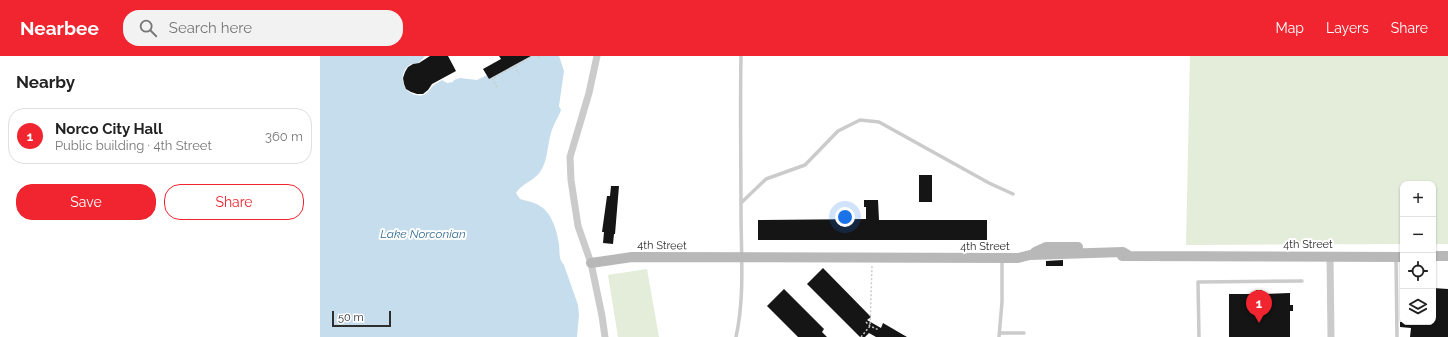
<!DOCTYPE html>
<meta charset="utf-8">
<style>
:root{--surface:#fff;--page:#f2f2f2;--text:#222;--muted:#767676;--line:#e0e0e0;--accent:#f02530}
body{margin:0;font-family:Raleway,sans-serif;background:var(--page);color:var(--text)}
.controls{position:absolute;right:12px;bottom:12px;display:grid;overflow:hidden;border-radius:8px;box-shadow:0 1px 3px #0004}
.controls button{width:36px;height:36px;display:grid;place-items:center;padding:0;border:0;border-bottom:1px solid var(--line);background:var(--surface);color:var(--text);font:20px sans-serif}
.scale{position:absolute;left:12px;bottom:10px;width:59px;box-sizing:border-box;padding-left:4px;border:2px solid #2e2e2e;border-top:0;font-size:11px;line-height:14px;white-space:nowrap;color:#2e2e2e;-webkit-text-stroke:3px #fff;paint-order:stroke}
.you{position:absolute;left:525px;top:161px;width:14px;height:14px;margin:-10px;border:3px solid #fff;border-radius:50%;background:#1a73e8;box-shadow:0 0 0 6px #1a73e833}
.badge{display:grid;place-items:center;width:26px;height:26px;border-radius:50%;background:var(--accent);color:#fff;font-size:13px;font-weight:700}
.pin{position:absolute;translate:-50% -33px;filter:drop-shadow(0 1px 2px #0008)}
.pin::after{content:'';position:absolute;top:21px;width:14px;height:12px;background:inherit;clip-path:polygon(0 0,100% 0,50% 100%)}
.list{margin:0;padding:0;list-style:none}
h2{display:flex;justify-content:space-between;align-items:center;height:52px;margin:0;padding:0 16px;font-size:17px}
h2 small{font-size:13px;font-weight:400;color:var(--muted)}
.list li{display:grid;grid-template-columns:26px 1fr auto;gap:12px;align-items:center;box-sizing:border-box;height:56px;margin:0 8px 8px;padding:0 8px;border:1px solid var(--line);border-radius:16px}
.list b{display:block;font-size:15px;white-space:nowrap}
.list p{margin:0;font-size:13px;white-space:nowrap;color:var(--muted)}
.list em{font-size:13px;font-style:normal;color:var(--muted)}
.actions{display:flex;gap:8px;padding:12px 16px}
.actions a{flex:1;padding:9px 0;border:1px solid var(--accent);border-radius:16px;text-align:center;font-size:14px;color:var(--accent)}
.actions .main{background:var(--accent);color:#fff}
.icon{flex:none;width:22px;height:22px;fill:none;stroke:currentColor;stroke-width:2;stroke-linecap:round;stroke-linejoin:round}
.map{position:relative;flex:none;width:1128px;height:281px;overflow:hidden}
header{display:flex;align-items:center;gap:24px;box-sizing:border-box;height:56px;padding:0 20px;background:var(--accent);color:#fff}
header strong{font-size:19px}
nav{display:flex;gap:22px;margin-inline-start:auto;font-size:14px}
.search{width:280px;height:36px;background:var(--page);display:flex;align-items:center;gap:10px;box-sizing:border-box;padding:0 14px;border-radius:16px;color:var(--muted);font-size:15px}
main{display:flex}
aside{flex:1;background:var(--surface)}
.map>svg:first-child{display:block}
</style>
<header>
<strong>Nearbee</strong>
<div class="search"><svg class="icon" aria-label="search" viewBox="0 0 24 24"><circle cx="10" cy="10" r="6"/><path d="M15 15l6 6"/></svg>Search here</div>
<nav><a>Map</a><a>Layers</a><a>Share</a></nav>
</header>
<main>
<aside>
<h2>Nearby<small></small></h2>
<ul class="list">
<li><span class="badge">1</span><div><b>Norco City Hall</b><p>Public building · 4th Street</p></div><em>360 m</em></li>
</ul>
<div class="actions"><a class="main">Save</a><a>Share</a></div>
</aside>
<div class="map">
<svg width="1128" height="281" viewBox="0 0 1128 281">
<rect width="100%" height="100%" fill="#fff"/>
<!-- green -->
<path fill="#e4ecda" d="M870 0H1128V188H1113V128H1083V188L866 189Z
M327 213 339 281H298L288 219Z"/>
<!-- water -->
<path fill="#c5dded" d="M0 0H105C103 2 101 5 98 7 94 8 91 7 87 11 76 23 87 43 103 39 109 37 110 32 114 29 116 27 120 26 122 24L127 27 133 26 134 24 140 22 157 24 167 19 169 23 211 0H239L244 15 239 50 241 54C238 62 233 69 231 77 227 90 228 105 220 116 214 125 201 128 196 137L200 143C207 145 214 146 220 150 232 157 237 175 239 188 240 197 238 202 244 209L258 249 259 259 257 281H0Z"/>
<!-- building -->
<path fill="#151515" d="M110 0H128L136 15 112 28 108 34 103 38H97L91 36 86 33 84 28 83 22 85 16 88 11 93 8 99 7Z
M179 0H211L169 23 163 13 181 3Z
M599 119H612V146H599Z
M291 130H299L295 178H294L293 188 283 187 284 176H282L287 140H290Z
M544 144H558L559 164H667V184H438V164L546 163V151H544Z
M743 204V210H726V205Z
M503 212 551 261 547 264 561 272 563 267 587 281H556L549 277 545 281H540L487 228Z
M1113 232 1128 233V281H1090L1091 272 1080 271V266H1113Z
M464 233 504 273 502 276 507 281H478L447 250Z
M936 234H942V238L970 237V249H973V255H970V281H909V238H936Z"/>
<g fill="none" stroke-linecap="round" stroke-linejoin="round">
<!-- path -->
<path stroke="#cbcbcb" stroke-width="1.5" stroke-dasharray="2 2" stroke-linecap="butt" d="M218 0 219 2
M195 10 199 18
M177 31 172 23 213 0
M546 266 550 270 559 274
M541 281 550 270 552 210"/>
<!-- lane -->
<path stroke="#cbcbcb" stroke-width="3.5" d="M421 147 446 123 485 109 518 75 540 64 559 66 669 127 693 138
M1076 202 1077 281
M680 277H704
M416 281C425 240 421 198 421 156 421 104 420 52 421 0
M679 281 682 246V203
M879 281 878 226 982 225"/>
<!-- street -->
<path stroke="#cbcbcb" stroke-width="7" d="M277 0 269 37 250 101 251 124 258 170 271 207 282 260 285 281
M1010 200 1011 281"/>
<!-- secondary -->
<path stroke="#b8b8b8" stroke-width="10" d="M715 196 726 191H758
M802 200 1083 201
M1113 200H1128
M271 207 312 201 698 202 710 199 803 196 808 199"/>
</g>
<g text-anchor="middle" stroke-width="4" stroke-linejoin="round" paint-order="stroke">
<!-- street labels -->
<g font-size="11" fill="#2e2e2e" stroke="#fff">
<text x="988" y="192">4th Street</text>
<text transform="translate(342 189) rotate(1)" y="4">4th Street</text>
<text x="665" y="194">4th Street</text>
</g>
<!-- water labels -->
<g font-size="12" font-style="italic" fill="#376e95" stroke="#fff">
<text x="103" y="182">Lake Norconian</text>
</g>
</g>
</svg>
<div class="controls">
<button>+</button>
<button>−</button>
<button><svg class="icon" aria-label="locate" viewBox="0 0 24 24"><circle cx="12" cy="12" r="6"/><path d="M12 2v4M12 18v4M2 12h4M18 12h4"/></svg></button>
<button><svg class="icon" aria-label="layers" viewBox="0 0 24 24"><path d="M12 4l9 5-9 5-9-5zM3 14l9 5 9-5"/></svg></button>
</div>
<div class="scale">50 m</div>
<div class="you"></div>
<div class="pin badge" style="left:939px;top:267px">1</div>
</div>
</main>
